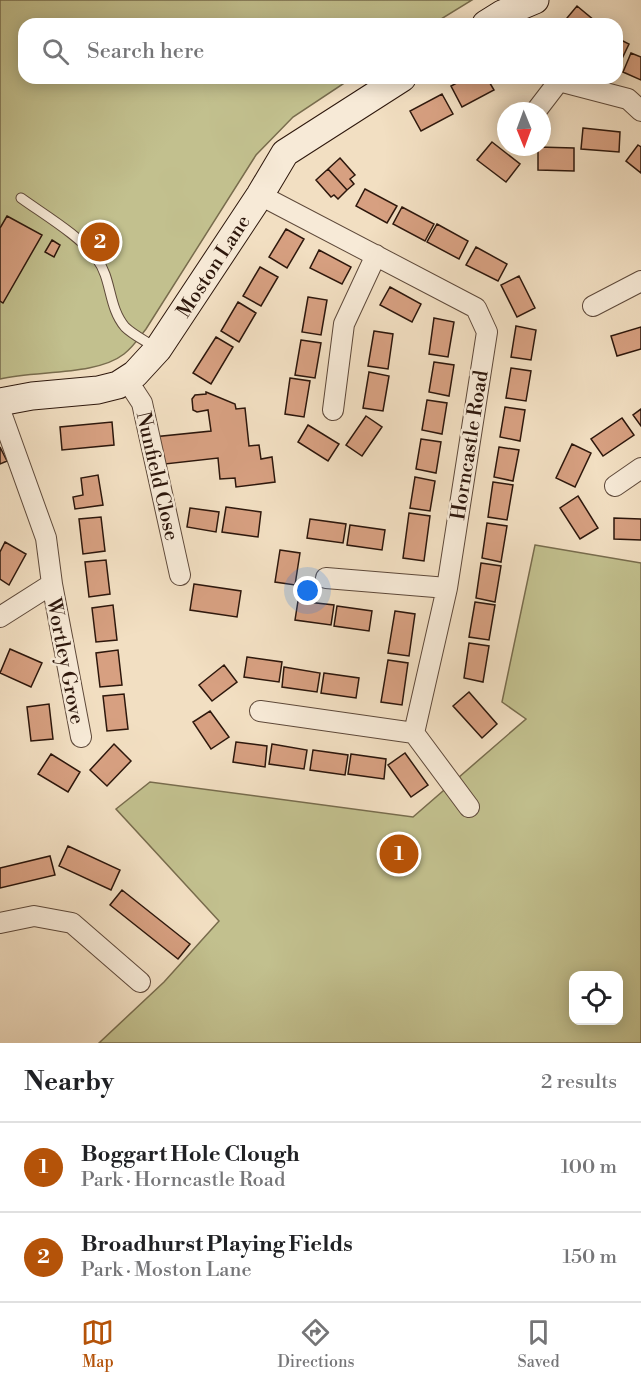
<!DOCTYPE html>
<meta charset="utf-8">
<style>
:root{--surface:#fff;--page:#f2f2f2;--text:#202124;--muted:#757577;--line:#e0e0e0;--accent:#b45309}
body{margin:0;font-family:"Libre Bodoni",serif;background:var(--page);color:var(--text)}
.controls{position:absolute;right:18px;bottom:18px;display:grid;overflow:hidden;border-radius:12px;box-shadow:0 3px 15px #0003}
.controls button{width:54px;height:54px;display:grid;place-items:center;padding:0;border:0;border-bottom:2px solid var(--line);background:var(--surface);color:var(--text);font:30px sans-serif}
.compass{position:absolute;left:497px;top:102px;width:54px;height:54px;border-radius:50%;background:var(--surface);box-shadow:0 3px 15px #0003;rotate:179deg}
.you{position:absolute;left:308px;top:591px;width:21px;height:21px;margin:-15px;border:4px solid #fff;border-radius:50%;background:#1a73e8;box-shadow:0 0 0 9px #1a73e833}
.badge{display:grid;place-items:center;width:39px;height:39px;border-radius:50%;background:var(--accent);color:#fff;font-size:20px;font-weight:700}
.pin{position:absolute;translate:-50% -50%;border:3px solid #fff;box-shadow:0 2px 6px #0006}
.list{margin:0;padding:0;list-style:none}
h2{display:flex;justify-content:space-between;align-items:center;height:78px;margin:0;padding:0 24px;font-size:26px}
h2 small{font-size:20px;font-weight:400;color:var(--muted)}
.list li{display:grid;grid-template-columns:39px 1fr auto;gap:18px;align-items:center;box-sizing:border-box;height:90px;padding:0 24px;border-top:2px solid var(--line)}
.list b{display:block;font-size:22px;white-space:nowrap}
.list p{margin:0;font-size:20px;white-space:nowrap;color:var(--muted)}
.list em{font-size:20px;font-style:normal;color:var(--muted)}
.icon{flex:none;width:33px;height:33px;fill:none;stroke:currentColor;stroke-width:2;stroke-linecap:round;stroke-linejoin:round}
.map{position:relative;flex:none;width:641px;height:1043px;overflow:hidden}
.search{position:absolute;background:var(--surface);box-shadow:0 3px 15px #0003;left:18px;right:18px;top:18px;height:66px;display:flex;align-items:center;gap:15px;box-sizing:border-box;padding:0 21px;border-radius:18px;color:var(--muted);font-size:22px}
.sheet{height:258px;background:var(--surface)}
nav{display:flex;justify-content:space-around;align-items:center;box-sizing:border-box;height:84px;border-top:2px solid var(--line);background:var(--surface);font-size:16px;color:var(--muted)}
nav a{display:grid;justify-items:center;gap:3px}
nav .on{color:var(--accent)}
.map>svg:first-child{display:block}
</style>
<div class="map">
<svg width="641" height="1043" viewBox="0 0 641 1043">
<rect width="100%" height="100%" fill="#f2dfc2"/>
<filter id="stains"><feTurbulence type="fractalNoise" baseFrequency=".00333" numOctaves="4"/><feColorMatrix values="0 0 0 0 .2 0 0 0 0 .09 0 0 0 0 .02 0 0 0 .5 -.17"/></filter>
<radialGradient id="worn" r=".72"><stop offset=".6" stop-color="#630" stop-opacity="0"/><stop offset="1" stop-color="#630" stop-opacity=".3"/></radialGradient>
<!-- green -->
<path fill="#c2c08e" stroke="#786c4d" stroke-width="1.5" fill-rule="evenodd" d="M0 0H472L433 24H24V78H352L293 117 256 155 146 329C139 338 133 347 124 354 96 376 36 370 0 379Z
M535 545 641 563V1043H99L164 982 219 921 116 809 150 782 413 817 526 719 502 702ZM574 976H618V1020H574Z"/>
<!-- building -->
<path fill="#d7a081" stroke="#2d170c" stroke-width="1.5" d="M577 6 595 21 593 24H562Z
M617 38 629 44 617 69Z
M631 53 641 57V80L623 72Z
M466 78H487L494 90 462 107 451 86Z
M442 94 453 114 421 131 410 111Z
M583 128 620 132 619 152 581 149Z
M492 142 520 164 506 182 477 160Z
M638 145 641 147V173L626 161Z
M538 147 574 148V171L538 170Z
M340 158 355 175 350 179 354 184 347 190 328 169Z
M328 169 347 190 338 199 334 195 331 197 316 180Z
M365 189 397 206 387 223 356 206Z
M402 207 434 224 425 241 393 224Z
M7 216 42 235 3 303 0 301V228Z
M437 224 468 241 459 259 427 242Z
M286 229 304 239 287 268 269 257Z
M52 240 60 245 54 257 45 252Z
M476 247 507 264 498 281 466 265Z
M319 250 351 267 342 284 310 268Z
M260 267 278 277 261 306 243 296Z
M519 276 535 308 517 317 501 285Z
M390 287 421 304 412 322 380 305Z
M308 297 327 300 321 335 302 332Z
M238 302 256 313 239 342 221 331Z
M434 318 454 322 448 357 429 354Z
M516 326 536 330 531 360 511 357Z
M641 327V349L617 356 611 336Z
M374 331 393 334 388 369 368 366Z
M216 337 233 347 211 384 193 373Z
M301 340 321 343 315 378 295 375Z
M434 362 454 365 449 396 429 392Z
M511 368 531 371 526 401 506 398Z
M369 372 389 376 383 411 363 408Z
M290 378 310 381 304 417 285 414Z
M206 392 235 404 236 409 245 408 249 446 259 445 261 459 272 457 275 482 236 487 235 478 220 479 218 458 156 465 153 437 211 431 208 410 197 412 193 410 192 399 195 395 206 394Z
M427 400 447 403 442 434 422 430Z
M505 407 525 410 520 441 500 437Z
M641 409V426L633 415Z
M366 416 382 427 362 456 346 445Z
M622 418 634 435 603 456 591 439Z
M112 422 114 445 62 450 60 427Z
M308 425 339 444 328 461 298 442Z
M421 439 441 442 436 473 416 469Z
M572 444 591 453 575 487 556 478Z
M0 447 7 461 0 464Z
M499 447 519 450 513 481 494 477Z
M98 475 103 505 75 509 73 497 83 495 81 478Z
M415 477 435 481 430 511 410 508Z
M493 482 513 485 507 520 488 517Z
M578 496 598 528 580 539 560 508Z
M226 507 261 512 258 537 222 532Z
M190 508 219 512 216 532 187 527Z
M409 513 430 516 424 561 403 558Z
M101 517 105 551 83 554 79 519Z
M614 518 641 519V540L614 539Z
M310 519 346 524 343 543 307 538Z
M487 523 507 526 501 562 482 558Z
M350 525 385 530 382 550 347 545Z
M5 542 26 554 9 585 0 579V552Z
M280 550 300 553 295 585 275 582Z
M106 560 110 594 89 597 85 562Z
M481 563 501 566 495 602 476 598Z
M194 584 241 591 237 617 190 610Z
M298 601 334 605 331 625 295 620Z
M475 602 495 605 489 640 469 637Z
M113 605 117 640 96 642 92 608Z
M337 606 372 611 369 631 334 626Z
M395 611 415 614 409 656 388 653Z
M469 643 489 646 483 682 464 678Z
M10 649 42 663 31 687 0 673Z
M118 650 122 685 100 687 96 653Z
M247 657 282 662 279 682 244 677Z
M388 660 408 663 402 705 381 702Z
M224 665 237 682 212 701 199 685Z
M284 667 320 673 317 692 282 687Z
M324 673 359 678 356 698 321 693Z
M469 692 497 724 482 738 453 706Z
M124 694 128 729 107 731 103 696Z
M49 704 53 739 31 741 27 707Z
M210 711 229 737 211 749 193 722Z
M236 742 267 746 265 767 233 762Z
M114 744 131 761 107 786 90 770Z
M272 744 307 750 304 769 269 764Z
M313 750 348 755 345 775 310 770Z
M405 753 428 785 411 797 388 765Z
M51 754 80 772 68 792 38 774Z
M351 754 386 759 384 779 348 774Z
M68 846 120 870 111 890 59 866Z
M50 856 55 875 0 888V868Z
M122 890 190 944 178 959 110 905Z"/>
<g fill="none" stroke-linecap="round" stroke-linejoin="round">
<!-- lane casing -->
<g stroke="#5e493a" stroke-width="11">
<path id="lane" d="M21 198C43 214 82 237 97 259 112 279 108 307 125 327 133 335 146 341 156 348"/>
</g>
<!-- street casing -->
<g stroke="#5e493a" stroke-width="22">
<path id="street" d="M557 78 559 81 628 99 641 111
M536 111 559 81
M260 195 476 308 487 332 447 588 414 733 469 807
M593 306 641 281
M127 380 142 403 180 575
M0 410 46 538 52 584 0 617
M333 410 344 324 376 255
M615 486 641 468
M326 578 447 588
M52 584 81 737
M260 711 414 733
M0 923 34 916 72 923 140 982"/>
</g>
<!-- secondary casing -->
<g stroke="#2d170c" stroke-width="29">
<path id="secondary" d="M486 24 502 14 535 0
M0 402 32 396 98 390 118 385 135 374 158 349 260 195 285 153 402 78"/>
</g>
<!-- lane -->
<use href="#lane" stroke="#f7ead7" stroke-width="9"/>
<!-- street -->
<use href="#street" stroke="#f7ead7" stroke-width="20"/>
<!-- secondary -->
<use href="#secondary" stroke="#f7ead7" stroke-width="27"/>
</g>
<g text-anchor="middle" stroke-width="5" stroke-linejoin="round" paint-order="stroke">
<!-- street labels -->
<g font-size="20" fill="#2d170c" stroke="#f7ead7">
<text transform="translate(213 266) rotate(-57)" y="7">Moston Lane</text>
<text transform="translate(469 445) rotate(-81)" y="7">Horncastle Road</text>
<text transform="translate(158 476) rotate(77)" y="7">Nunfield Close</text>
<text transform="translate(66 661) rotate(79)" y="7">Wortley Grove</text>
</g>
</g>
<rect width="100%" height="100%" filter="url(#stains)"/>
<rect width="100%" height="100%" fill="url(#worn)"/>
</svg>
<div class="controls">
<button><svg class="icon" aria-label="locate" viewBox="0 0 24 24"><circle cx="12" cy="12" r="6"/><path d="M12 2v4M12 18v4M2 12h4M18 12h4"/></svg></button>
</div>
<svg class="compass" viewBox="-18 -18 36 36"><path d="M0-13l5 13h-10z" fill="#e53935"/><path d="M0 13l5-13h-10z" fill="#757577"/></svg>
<div class="you"></div>
<div class="pin badge" style="left:399px;top:854px">1</div>
<div class="pin badge" style="left:100px;top:242px">2</div>
<div class="search"><svg class="icon" aria-label="search" viewBox="0 0 24 24"><circle cx="10" cy="10" r="6"/><path d="M15 15l6 6"/></svg>Search here</div>
</div>
<section class="sheet">
<h2>Nearby<small>2 results</small></h2>
<ul class="list">
<li><span class="badge">1</span><div><b>Boggart Hole Clough</b><p>Park · Horncastle Road</p></div><em>100 m</em></li>
<li><span class="badge">2</span><div><b>Broadhurst Playing Fields</b><p>Park · Moston Lane</p></div><em>150 m</em></li>
</ul>
</section>
<nav>
<a class="on"><svg class="icon" aria-label="map" viewBox="0 0 24 24"><path d="M3 6l6-2 6 2 6-2v14l-6 2-6-2-6 2zM9 4v14M15 6v14"/></svg>Map</a>
<a><svg class="icon" aria-label="directions" viewBox="0 0 24 24"><path d="M12 3l9 9-9 9-9-9zM9 14v-3h6M13 9l2 2-2 2"/></svg>Directions</a>
<a><svg class="icon" aria-label="saved" viewBox="0 0 24 24"><path d="M7 4h10v16l-5-4-5 4z"/></svg>Saved</a>
</nav>
